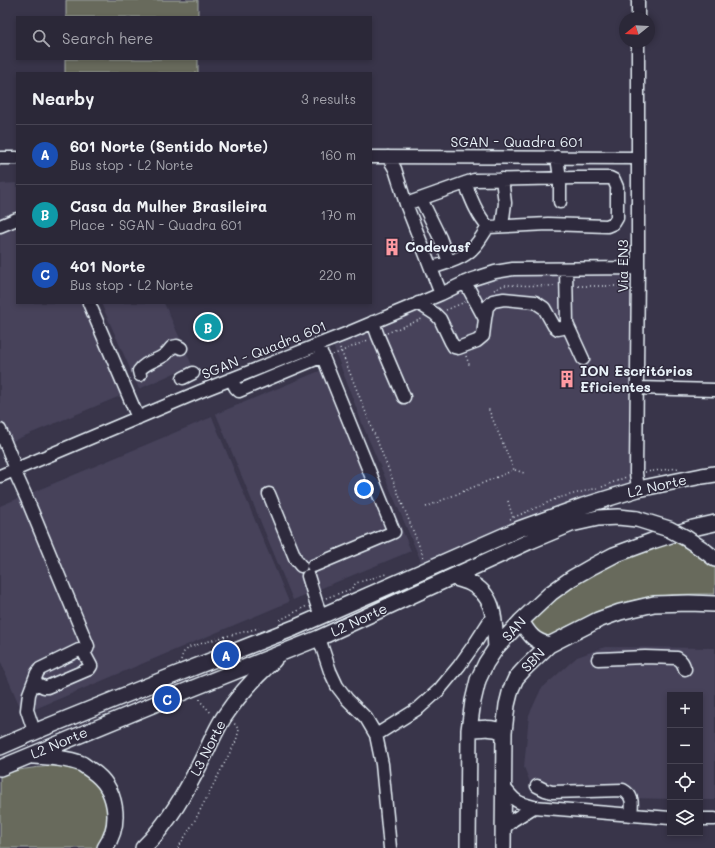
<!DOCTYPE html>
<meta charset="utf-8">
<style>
:root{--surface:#2b2838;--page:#333040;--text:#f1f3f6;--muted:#a6a6ae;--line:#474453;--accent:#ff9aa2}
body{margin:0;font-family:Mali,sans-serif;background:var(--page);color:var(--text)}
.controls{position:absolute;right:12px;bottom:12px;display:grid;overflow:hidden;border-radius:0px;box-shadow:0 2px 6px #0003}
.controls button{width:36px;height:36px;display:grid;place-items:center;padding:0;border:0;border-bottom:1px solid var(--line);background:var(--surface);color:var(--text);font:20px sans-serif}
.compass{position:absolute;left:619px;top:12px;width:36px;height:36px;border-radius:50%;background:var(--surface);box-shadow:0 2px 6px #0003;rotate:252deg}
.you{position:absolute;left:364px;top:489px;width:14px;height:14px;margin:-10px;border:3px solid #fff;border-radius:50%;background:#1a73e8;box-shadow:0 0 0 6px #1a73e833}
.badge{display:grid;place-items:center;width:26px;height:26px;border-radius:50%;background:var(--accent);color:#fff;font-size:13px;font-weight:700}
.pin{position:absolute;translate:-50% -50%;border:2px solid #fff;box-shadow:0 1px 4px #0006}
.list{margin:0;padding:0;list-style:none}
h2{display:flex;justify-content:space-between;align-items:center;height:52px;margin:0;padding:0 16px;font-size:17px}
h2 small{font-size:13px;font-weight:400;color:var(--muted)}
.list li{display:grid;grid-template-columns:26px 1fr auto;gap:12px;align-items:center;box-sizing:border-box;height:60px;padding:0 16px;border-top:1px solid var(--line)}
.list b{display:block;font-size:15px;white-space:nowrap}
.list p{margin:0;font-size:13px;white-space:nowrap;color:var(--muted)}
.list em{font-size:13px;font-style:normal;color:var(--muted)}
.icon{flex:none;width:22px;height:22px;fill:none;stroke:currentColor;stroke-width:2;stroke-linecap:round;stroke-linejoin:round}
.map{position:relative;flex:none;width:715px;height:848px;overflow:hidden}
.search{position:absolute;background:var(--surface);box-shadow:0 2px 6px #0003;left:16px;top:16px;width:356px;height:44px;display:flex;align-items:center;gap:10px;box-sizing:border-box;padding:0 14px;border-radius:0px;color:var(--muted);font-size:15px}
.panel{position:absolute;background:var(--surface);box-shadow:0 2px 6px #0003;left:16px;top:72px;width:356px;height:232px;border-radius:0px}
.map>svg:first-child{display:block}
</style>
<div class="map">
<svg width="715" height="848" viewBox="0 0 715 848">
<rect width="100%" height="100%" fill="#39354a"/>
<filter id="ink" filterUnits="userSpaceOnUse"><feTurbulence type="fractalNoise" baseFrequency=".025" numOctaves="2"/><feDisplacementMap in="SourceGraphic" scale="8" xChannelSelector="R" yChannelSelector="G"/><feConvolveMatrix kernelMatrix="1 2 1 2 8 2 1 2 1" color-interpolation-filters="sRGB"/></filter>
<g filter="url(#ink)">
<!-- built -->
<path fill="#46425a" d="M17 183V303H84L125 394 10 442 0 419V184Z
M523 273 527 275 531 276H568L569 274 626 273 630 275 632 280 633 357 632 480 626 484 593 494 553 507 499 529 423 566 363 426 332 343 480 283V281Z
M101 303H164L192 365 139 389Z
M334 365 411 551 293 600 216 414Z
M212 417 289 602 23 714 0 660V506Z
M605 647 715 648V800H700V695H670V799L545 796 531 785 524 767 529 715 541 689 577 657Z"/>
<!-- green -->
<path fill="#676b5c" stroke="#a8aeaa" d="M66 0H198V17H66Z
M65 59H198V73H65Z
M673 541 709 561 715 567V594C681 594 647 594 615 606 598 612 581 620 564 628 559 631 554 634 548 636L542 637 531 627 532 619 565 588 628 556Z
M50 766H58L80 771 97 784 107 803 108 818 107 828 98 848H0V776C15 769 34 768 50 766Z"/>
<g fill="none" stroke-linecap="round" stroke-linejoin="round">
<!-- minor casing -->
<g stroke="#e8f1f8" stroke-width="15">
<path id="minor" d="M638 0V18
M371 157 638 158
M388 157 395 169 406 204 441 294
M557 157 560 178V202
M0 158H17
M502 179 505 203 502 226
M465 183C471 198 477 215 488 227
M421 199 440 238 449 262
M406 204 465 183 474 180 575 178H610L614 180 617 187V218L614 223 607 226 548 224 488 227
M0 226 17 219
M431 268C443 264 456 261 466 254 476 248 482 236 488 227
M465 282 485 319
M89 303 138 418
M418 303 435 314 440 319 451 342 454 347 458 348 477 341 483 336 485 319 487 307 493 301 504 299 535 302 544 308 554 326 558 329 563 328 567 324 566 269
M373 322 378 336 404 397
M567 324 583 359
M140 375 139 371C144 363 155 361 163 356 167 354 169 350 172 347L177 346 181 348
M183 378 193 373
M231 379 236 388 239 391 323 356
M638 388 715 390
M0 430 16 469
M14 470 27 499 88 646 87 649 83 651
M0 476 201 391 348 333 441 294 470 280 495 272 513 269 638 268
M638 489 636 473 638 268V42
M269 494 296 560 301 566
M313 566 394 532 318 345
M308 576 316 602 321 616
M319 638 330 671 337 686 347 699 366 718 376 735 382 764 390 848
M598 659 645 657 677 658C682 661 683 663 685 669
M34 731 27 710 29 694 37 673 40 669 79 650 83 651 91 666 89 669 47 687H44L34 682
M376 735 419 708 439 690 459 666 476 642 494 614
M503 786C514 800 516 803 534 807L670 818
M537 786 545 790 552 792 623 790C634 796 632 804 631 815
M700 819H715
M504 828 513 820 534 807"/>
</g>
<!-- major casing -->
<g stroke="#e8f1f8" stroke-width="18">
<path id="major" d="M705 551 715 559
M452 577C458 579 464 580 470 583 497 596 494 623 496 648
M521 621C529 634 533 641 549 645
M469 730C482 728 492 727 504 732
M0 747 44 728 177 674 294 628 519 529 583 506 638 489 702 476 715 474
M33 756C49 757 67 758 82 764 85 766 89 769 92 771 117 788 122 823 105 848
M0 768 191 689 319 638 528 542 571 524 598 518 618 517 637 519
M143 848C169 823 187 790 203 758 210 744 216 729 224 717 238 696 255 677 274 660
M468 848 469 730 473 701 478 680 486 663 496 648 521 621 551 593 572 578 593 566 614 555 652 541 693 528 715 523
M503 848 504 732 507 705 511 689 516 678 527 666 549 645 598 620 620 612 654 604 689 603 715 604"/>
</g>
<!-- path -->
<path stroke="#e8f1f8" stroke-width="1.5" stroke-dasharray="1 3" stroke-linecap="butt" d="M578 286H626L627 287
M494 290 504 285 556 286
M446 310 465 302
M387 333 422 319
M340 348 424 558
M333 355 368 340
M466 356 470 367
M515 470 524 473
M645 472 679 468
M602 487 626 477
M508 501 513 518
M426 507 514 470 488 408
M510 519 558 498 597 488
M326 598 351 589 356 583 386 574
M280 620 307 606
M181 660 183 653 190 647 219 638 259 628
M200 699V701L212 714
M178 848 194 822 236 741 239 730 234 723"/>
<!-- minor -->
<use href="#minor" stroke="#2f2a3d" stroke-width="12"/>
<!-- major -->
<use href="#major" stroke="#2f2a3d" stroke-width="15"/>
<!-- major-bridge casing -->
<g stroke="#e8f1f8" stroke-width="18" stroke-linecap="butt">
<path id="major-bridge" d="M637 519 669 529 686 538 705 551"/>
</g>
<!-- major-bridge -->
<use href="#major-bridge" stroke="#2f2a3d" stroke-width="15"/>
</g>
</g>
<!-- icons -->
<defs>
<g id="building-bare" transform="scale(1.38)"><path d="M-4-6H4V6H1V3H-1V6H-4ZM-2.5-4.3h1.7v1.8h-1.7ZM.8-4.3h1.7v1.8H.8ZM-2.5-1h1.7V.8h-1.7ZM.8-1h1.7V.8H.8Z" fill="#ff9aa2" stroke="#2f2a3d" stroke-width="2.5" paint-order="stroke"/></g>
</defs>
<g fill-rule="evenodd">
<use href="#building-bare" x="392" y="247"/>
<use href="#building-bare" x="567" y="379"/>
</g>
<g text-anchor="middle" stroke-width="3" stroke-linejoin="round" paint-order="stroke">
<!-- street labels -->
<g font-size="14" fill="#e8f1f8" stroke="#2f2a3d">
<text x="517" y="147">SGAN - Quadra 601</text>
<text transform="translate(623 266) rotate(-90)" y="5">Via EN3</text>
<text transform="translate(264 350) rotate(-22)" y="5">SGAN - Quadra 601</text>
<text transform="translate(657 486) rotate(-13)" y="5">L2 Norte</text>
<text transform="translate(359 620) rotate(-25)" y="5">L2 Norte</text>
<text transform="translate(514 629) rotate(-47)" y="5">SAN</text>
<text transform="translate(533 660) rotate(-46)" y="5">SBN</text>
<text transform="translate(59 743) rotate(-23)" y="5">L2 Norte</text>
<text transform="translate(208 748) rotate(-63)" y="5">L3 Norte</text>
</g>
<!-- poi labels -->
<g font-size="14" font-weight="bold" fill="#e8f1f8" stroke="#2f2a3d" text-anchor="start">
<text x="405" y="252">Codevasf</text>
<text x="580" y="376">ION Escritórios<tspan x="580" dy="16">Eficientes</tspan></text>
</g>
</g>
</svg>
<div class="controls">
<button>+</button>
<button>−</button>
<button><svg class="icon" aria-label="locate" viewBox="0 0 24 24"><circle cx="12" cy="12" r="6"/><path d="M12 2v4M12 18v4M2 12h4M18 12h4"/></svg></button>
<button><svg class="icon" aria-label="layers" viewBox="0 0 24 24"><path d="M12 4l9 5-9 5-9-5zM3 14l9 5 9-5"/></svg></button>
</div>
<svg class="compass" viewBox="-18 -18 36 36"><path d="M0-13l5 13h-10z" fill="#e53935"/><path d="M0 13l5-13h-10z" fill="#a6a6ae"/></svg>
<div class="you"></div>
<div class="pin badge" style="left:226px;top:655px;background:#1a4fb4">A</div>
<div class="pin badge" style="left:208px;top:327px;background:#0f9aa8">B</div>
<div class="pin badge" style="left:167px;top:699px;background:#1a4fb4">C</div>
<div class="search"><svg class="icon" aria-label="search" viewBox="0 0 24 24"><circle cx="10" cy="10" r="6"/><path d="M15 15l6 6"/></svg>Search here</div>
<section class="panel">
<h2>Nearby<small>3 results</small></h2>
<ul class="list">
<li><span class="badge" style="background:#1a4fb4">A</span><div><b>601 Norte (Sentido Norte)</b><p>Bus stop · L2 Norte</p></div><em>160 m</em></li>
<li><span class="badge" style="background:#0f9aa8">B</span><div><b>Casa da Mulher Brasileira</b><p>Place · SGAN - Quadra 601</p></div><em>170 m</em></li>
<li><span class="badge" style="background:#1a4fb4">C</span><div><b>401 Norte</b><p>Bus stop · L2 Norte</p></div><em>220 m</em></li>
</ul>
</section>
</div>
